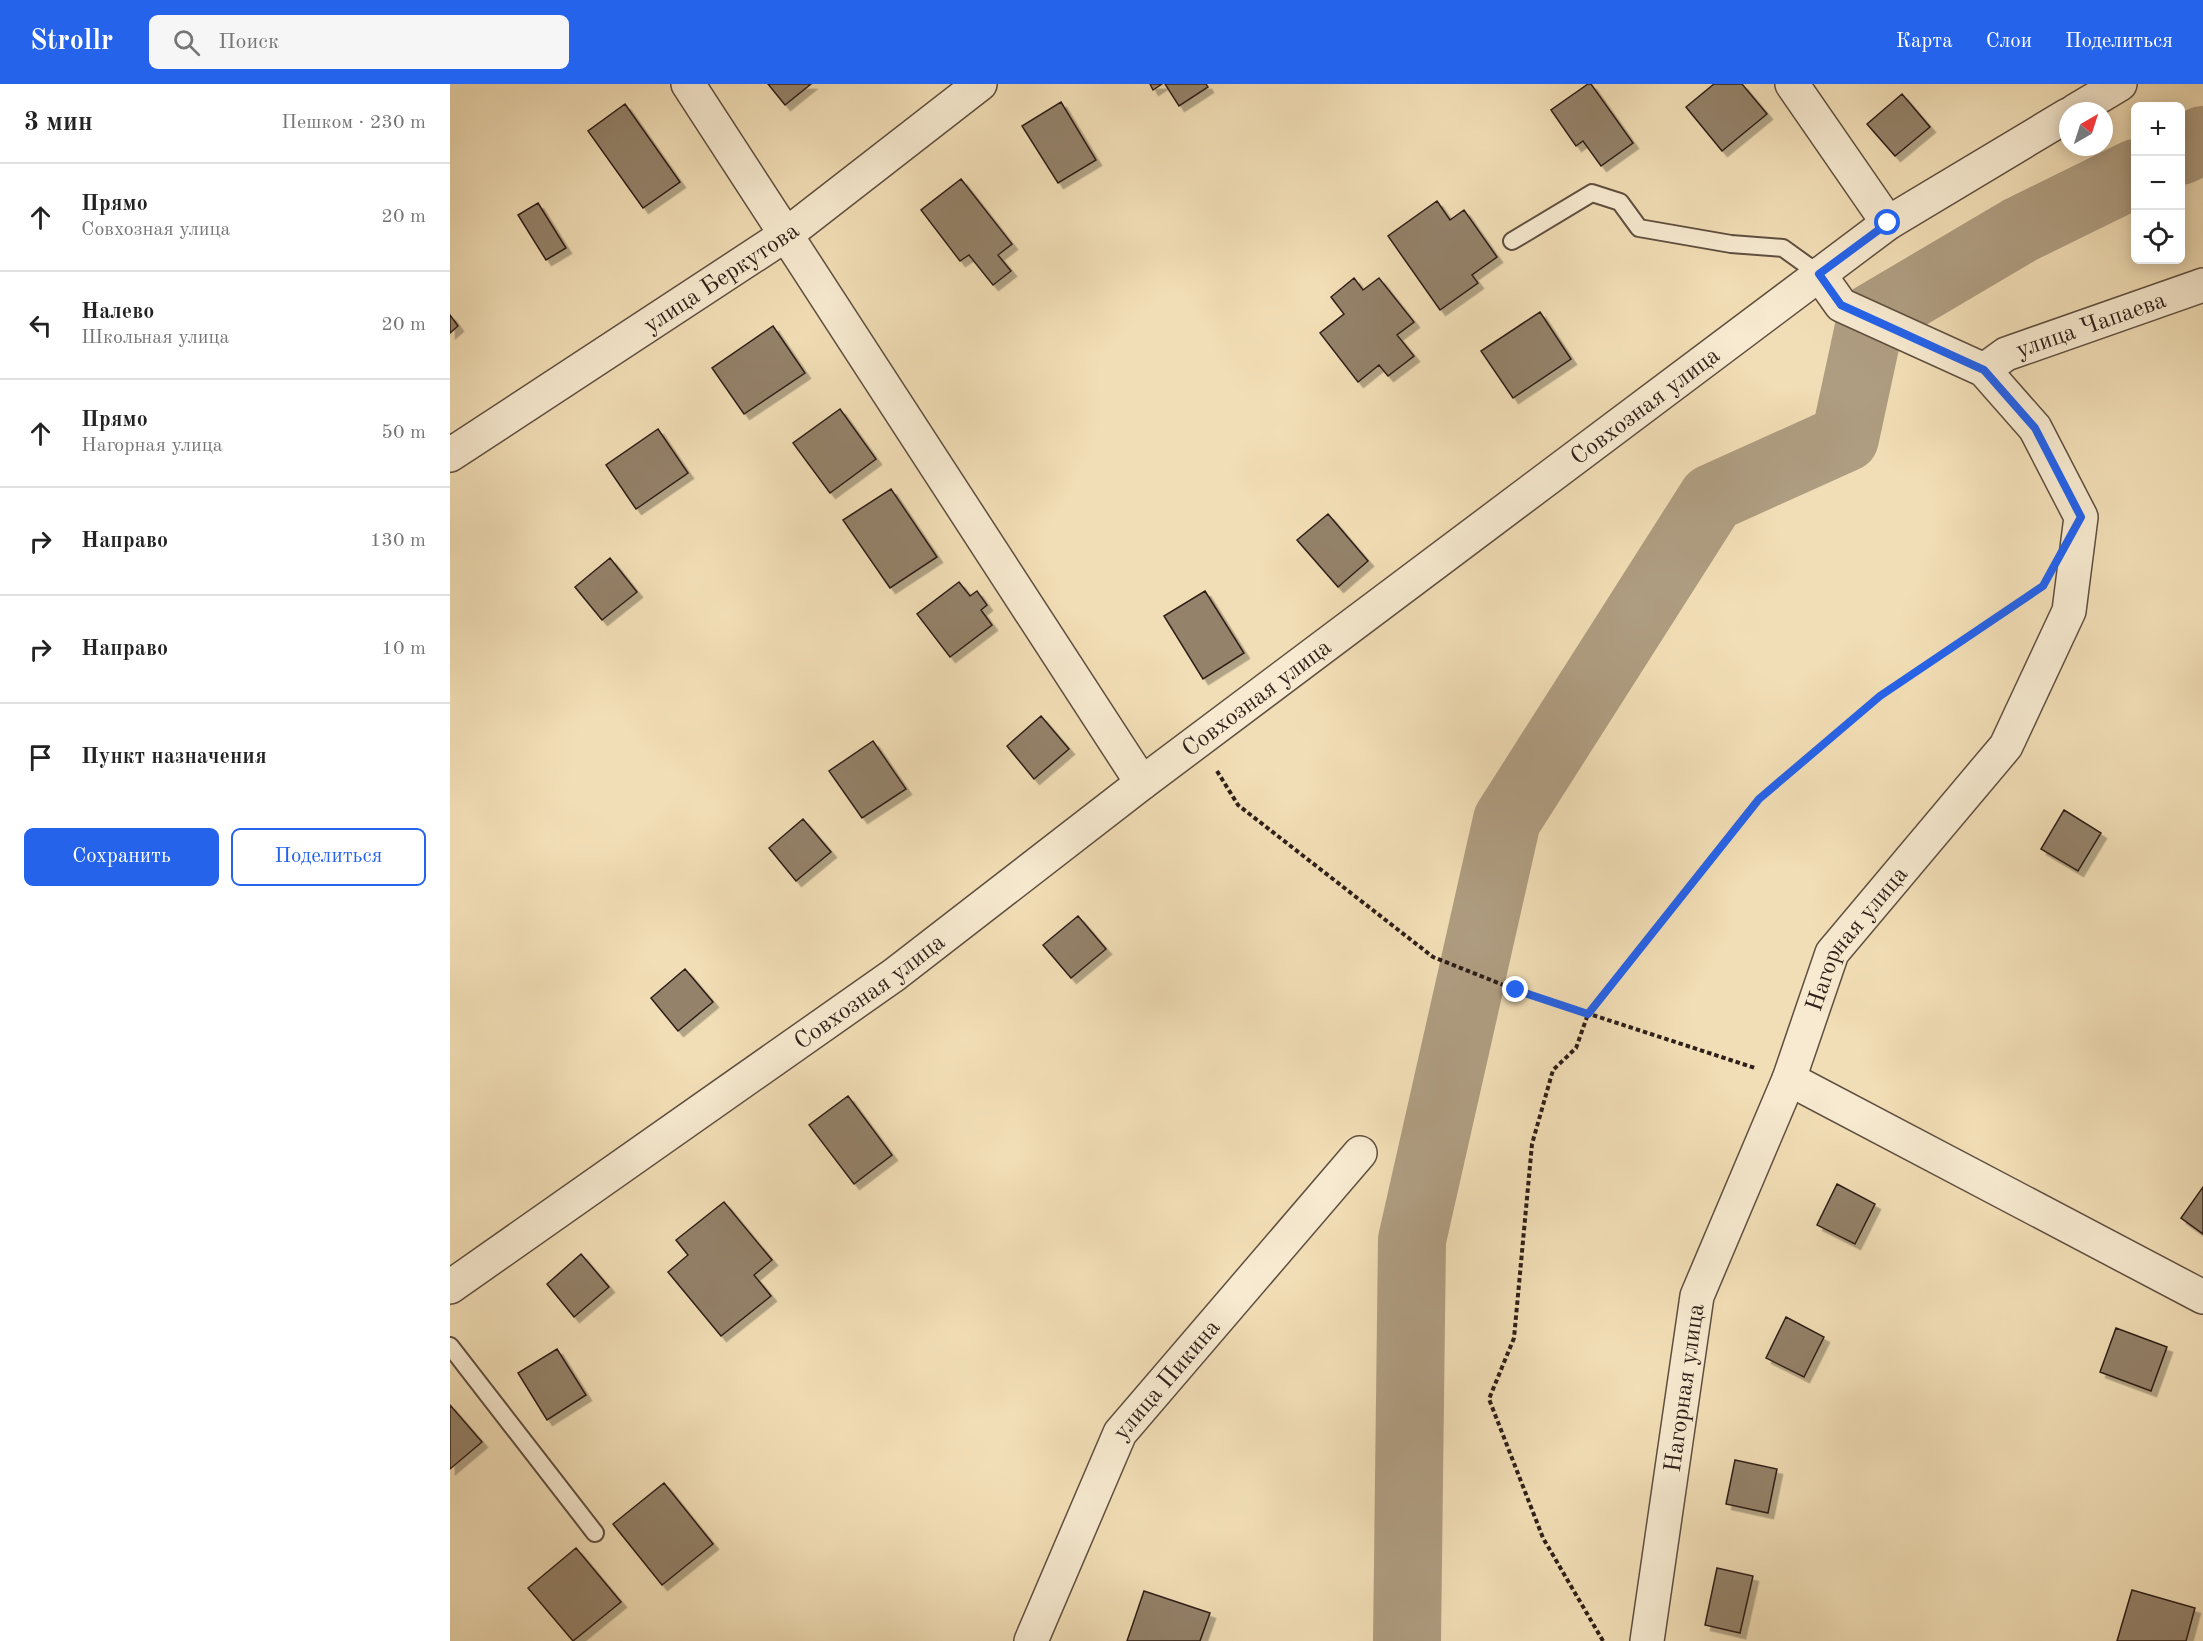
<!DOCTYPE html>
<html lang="ru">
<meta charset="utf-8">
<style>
:root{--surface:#fff;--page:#f6f6f6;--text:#222;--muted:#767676;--line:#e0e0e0;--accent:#2563eb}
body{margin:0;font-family:"Old Standard TT",serif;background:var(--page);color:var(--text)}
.controls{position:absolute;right:18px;top:18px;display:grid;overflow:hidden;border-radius:9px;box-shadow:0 3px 15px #0003}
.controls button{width:54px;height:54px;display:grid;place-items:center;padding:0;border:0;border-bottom:2px solid var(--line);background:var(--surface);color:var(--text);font:30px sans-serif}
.compass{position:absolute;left:1609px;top:18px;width:54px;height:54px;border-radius:50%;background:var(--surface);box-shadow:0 3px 15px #0003;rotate:39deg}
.stop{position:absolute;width:18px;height:18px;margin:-14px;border:4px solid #2563eb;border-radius:50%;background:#fff}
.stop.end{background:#2563eb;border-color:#fff;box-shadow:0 2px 6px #0008}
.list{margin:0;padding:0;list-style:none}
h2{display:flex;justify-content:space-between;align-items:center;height:78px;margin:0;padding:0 24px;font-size:26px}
h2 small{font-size:20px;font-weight:400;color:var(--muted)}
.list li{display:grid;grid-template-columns:39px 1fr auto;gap:18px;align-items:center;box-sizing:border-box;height:108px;padding:0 24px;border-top:2px solid var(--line)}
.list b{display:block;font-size:22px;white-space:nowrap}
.list p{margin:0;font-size:20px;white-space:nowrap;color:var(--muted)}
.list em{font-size:20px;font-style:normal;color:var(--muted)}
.actions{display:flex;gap:12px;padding:18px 24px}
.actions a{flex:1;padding:14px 0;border:2px solid var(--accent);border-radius:9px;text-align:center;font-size:21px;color:var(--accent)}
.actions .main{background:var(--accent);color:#fff}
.icon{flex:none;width:33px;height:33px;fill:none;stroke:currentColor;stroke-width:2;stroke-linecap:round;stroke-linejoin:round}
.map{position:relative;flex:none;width:1753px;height:1557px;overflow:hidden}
header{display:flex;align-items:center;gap:36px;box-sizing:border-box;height:84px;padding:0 30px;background:var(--accent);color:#fff}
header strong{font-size:28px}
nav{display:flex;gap:33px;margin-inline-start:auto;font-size:21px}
.search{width:420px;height:54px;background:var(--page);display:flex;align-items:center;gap:15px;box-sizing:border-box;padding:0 21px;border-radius:9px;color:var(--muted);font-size:22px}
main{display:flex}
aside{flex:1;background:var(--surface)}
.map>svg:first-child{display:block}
</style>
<header>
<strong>Strollr</strong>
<div class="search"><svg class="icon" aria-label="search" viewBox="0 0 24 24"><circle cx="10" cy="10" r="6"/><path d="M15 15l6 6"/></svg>Поиск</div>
<nav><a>Карта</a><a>Слои</a><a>Поделиться</a></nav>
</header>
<main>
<aside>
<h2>3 мин<small>Пешком · 230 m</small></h2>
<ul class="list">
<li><svg class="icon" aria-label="ahead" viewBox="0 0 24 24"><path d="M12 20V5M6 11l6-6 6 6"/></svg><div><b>Прямо</b><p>Совхозная улица</p></div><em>20 m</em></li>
<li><svg class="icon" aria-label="left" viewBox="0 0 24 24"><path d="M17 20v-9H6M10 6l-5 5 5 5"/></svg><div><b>Налево</b><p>Школьная улица</p></div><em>20 m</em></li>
<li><svg class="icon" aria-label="ahead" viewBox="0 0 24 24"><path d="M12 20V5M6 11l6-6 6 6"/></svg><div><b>Прямо</b><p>Нагорная улица</p></div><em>50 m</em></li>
<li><svg class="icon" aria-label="right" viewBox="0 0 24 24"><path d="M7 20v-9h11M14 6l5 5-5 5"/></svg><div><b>Направо</b></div><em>130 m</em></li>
<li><svg class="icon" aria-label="right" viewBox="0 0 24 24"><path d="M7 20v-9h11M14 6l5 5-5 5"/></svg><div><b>Направо</b></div><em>10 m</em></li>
<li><svg class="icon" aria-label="arrive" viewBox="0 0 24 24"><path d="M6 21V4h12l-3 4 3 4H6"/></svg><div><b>Пункт назначения</b></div></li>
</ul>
<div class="actions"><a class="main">Сохранить</a><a>Поделиться</a></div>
</aside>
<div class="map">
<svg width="1753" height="1557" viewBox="0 0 1753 1557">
<defs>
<filter id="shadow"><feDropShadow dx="5.5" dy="5.5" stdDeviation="0" flood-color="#0004"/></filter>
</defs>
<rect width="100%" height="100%" fill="#f2deb6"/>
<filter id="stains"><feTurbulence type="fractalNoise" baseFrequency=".00333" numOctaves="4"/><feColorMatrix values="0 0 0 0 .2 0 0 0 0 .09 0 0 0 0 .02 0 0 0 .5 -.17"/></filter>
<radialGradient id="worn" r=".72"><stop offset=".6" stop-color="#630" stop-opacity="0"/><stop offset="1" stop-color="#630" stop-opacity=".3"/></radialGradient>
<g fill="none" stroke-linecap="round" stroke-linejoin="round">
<!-- river -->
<path stroke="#af9d81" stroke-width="68" d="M1730 67 1753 56
M957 1557 962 1156 1057 736 1262 414 1395 354 1421 234 1570 146 1686 89"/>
</g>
<!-- building -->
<path fill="#94826b" stroke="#2e1f19" stroke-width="1.5" filter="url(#shadow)" d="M318 0H361L335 21Z
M700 0H712L703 6Z
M715 0H756L758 3 729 22Z
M1138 0H1141L1183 59 1151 82 1133 57 1126 62 1101 26Z
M1264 0H1292L1317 30 1272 67 1236 23Z
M1452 10 1480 43 1445 72 1417 40Z
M611 18 646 76 608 99 572 42Z
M175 20 230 98 193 124 138 47Z
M511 95 562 160 548 171 561 187 543 201 519 171 510 177 471 126Z
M987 117 1000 136 1014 126 1047 173 1022 191 1028 199 990 226 938 152Z
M88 119 116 164 96 176 68 131Z
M904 194 913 206 929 194 964 238 947 251 964 272 938 292 929 281 908 298 870 249 894 230 881 213Z
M1090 228 1121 275 1063 314 1031 267Z
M0 231 8 242 0 249Z
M323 242 355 289 294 330 262 284Z
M390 325 426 375 380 409 343 359Z
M208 345 238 389 186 425 156 381Z
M441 405 487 473 440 504 393 436Z
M878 430 918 477 888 503 847 456Z
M160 474 187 508 152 536 125 503Z
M509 498 520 512 527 507 537 521 531 526 542 541 500 573 467 530Z
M755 507 794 569 753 595 714 532Z
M591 632 619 665 584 695 557 662Z
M423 657 456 705 412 734 379 687Z
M1614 726 1651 749 1628 787 1591 765Z
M353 735 381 768 346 797 319 764Z
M628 832 656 865 621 894 593 861Z
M235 885 263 918 228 947 201 914Z
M398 1012 442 1071 404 1100 359 1041Z
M1387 1100 1425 1120 1405 1160 1367 1141Z
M1753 1103V1150L1731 1134Z
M274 1118 322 1176 304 1191 321 1212 271 1252 218 1188 238 1171 226 1156Z
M131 1170 159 1203 124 1233 97 1200Z
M1336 1233 1374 1253 1354 1293 1316 1274Z
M1666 1244 1717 1263 1701 1307 1650 1288Z
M107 1265 136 1311 97 1336 68 1289Z
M0 1321 32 1358 0 1385Z
M1285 1376 1327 1385 1318 1429 1276 1420Z
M214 1399 263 1460 212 1501 163 1440Z
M126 1464 171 1518 123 1557 78 1504Z
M1267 1484 1303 1492 1290 1549 1255 1541Z
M1682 1506 1745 1524 1736 1557H1667Z
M694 1507 760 1529 750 1557H677Z"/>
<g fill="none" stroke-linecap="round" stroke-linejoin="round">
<!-- lane casing -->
<g stroke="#5f4f40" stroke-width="20">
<path id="lane" d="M1062 157 1142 109 1170 118 1189 144 1281 160 1333 164 1369 190
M0 1262 145 1449"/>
</g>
<!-- street casing -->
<g stroke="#5f4f40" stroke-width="36">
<g id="street">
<path d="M238 0 692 699"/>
<path d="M1342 0 1438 139"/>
<path d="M1625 27 1670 0"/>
<path id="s1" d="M1534 286 1556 270 1753 201"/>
<path id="s2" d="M0 371 337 150 530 0"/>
<path d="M1339 995 1753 1213"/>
<path id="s3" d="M0 1203 444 891 692 699 1438 139 1618 31"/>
<path id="s4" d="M581 1557 670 1349 910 1069"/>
<path id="s5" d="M1197 1557 1247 1212 1339 995 1382 869 1556 662 1619 527 1631 433 1585 344 1534 286 1391 221 1369 190"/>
</g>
</g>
<!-- path -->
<path stroke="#2e1f19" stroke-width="4" stroke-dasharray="4.5 3" stroke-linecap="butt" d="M767 687 788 721 983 873 1066 906 1305 984
M1153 1557 1093 1454 1039 1315 1064 1254 1082 1060 1103 986 1126 964 1138 930 1309 715 1430 612 1586 507"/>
<!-- lane -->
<use href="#lane" stroke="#f7ead0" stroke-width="16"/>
<!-- street -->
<use href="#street" stroke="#f7ead0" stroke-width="33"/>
</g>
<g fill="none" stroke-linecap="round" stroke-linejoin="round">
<!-- route -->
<path stroke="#2563eb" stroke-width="8" d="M1066 906 1138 930 1309 715 1430 612 1593 502 1631 433 1585 344 1534 286 1391 221 1369 190 1438 139"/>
</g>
<g text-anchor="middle" stroke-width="4.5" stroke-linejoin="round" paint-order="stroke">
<!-- street labels -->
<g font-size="24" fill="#2e1f19" stroke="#f7ead0">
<text dy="8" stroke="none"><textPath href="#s2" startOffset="324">улица Беркутова</textPath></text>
<text dy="8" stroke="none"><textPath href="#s1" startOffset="117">улица Чапаева</textPath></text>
<text dy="8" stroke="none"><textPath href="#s3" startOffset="1485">Совхозная улица</textPath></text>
<text dy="8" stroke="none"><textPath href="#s3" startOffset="999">Совхозная улица</textPath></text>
<text dy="8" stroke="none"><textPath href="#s5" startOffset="742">Нагорная улица</textPath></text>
<text dy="8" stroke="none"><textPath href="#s3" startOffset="513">Совхозная улица</textPath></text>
<text dy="8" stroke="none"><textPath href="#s4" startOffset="297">улица Пикина</textPath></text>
<text dy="8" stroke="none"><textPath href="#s5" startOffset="256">Нагорная улица</textPath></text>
</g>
</g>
<rect width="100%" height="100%" filter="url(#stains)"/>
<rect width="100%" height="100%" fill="url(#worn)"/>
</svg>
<div class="controls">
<button>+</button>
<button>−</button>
<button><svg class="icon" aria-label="locate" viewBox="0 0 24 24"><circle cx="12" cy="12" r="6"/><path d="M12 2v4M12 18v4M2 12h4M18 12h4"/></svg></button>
</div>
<svg class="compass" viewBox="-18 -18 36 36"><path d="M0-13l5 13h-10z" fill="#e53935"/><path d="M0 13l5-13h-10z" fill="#767676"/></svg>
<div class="stop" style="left:1438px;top:139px"></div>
<div class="stop end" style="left:1066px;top:906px"></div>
</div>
</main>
